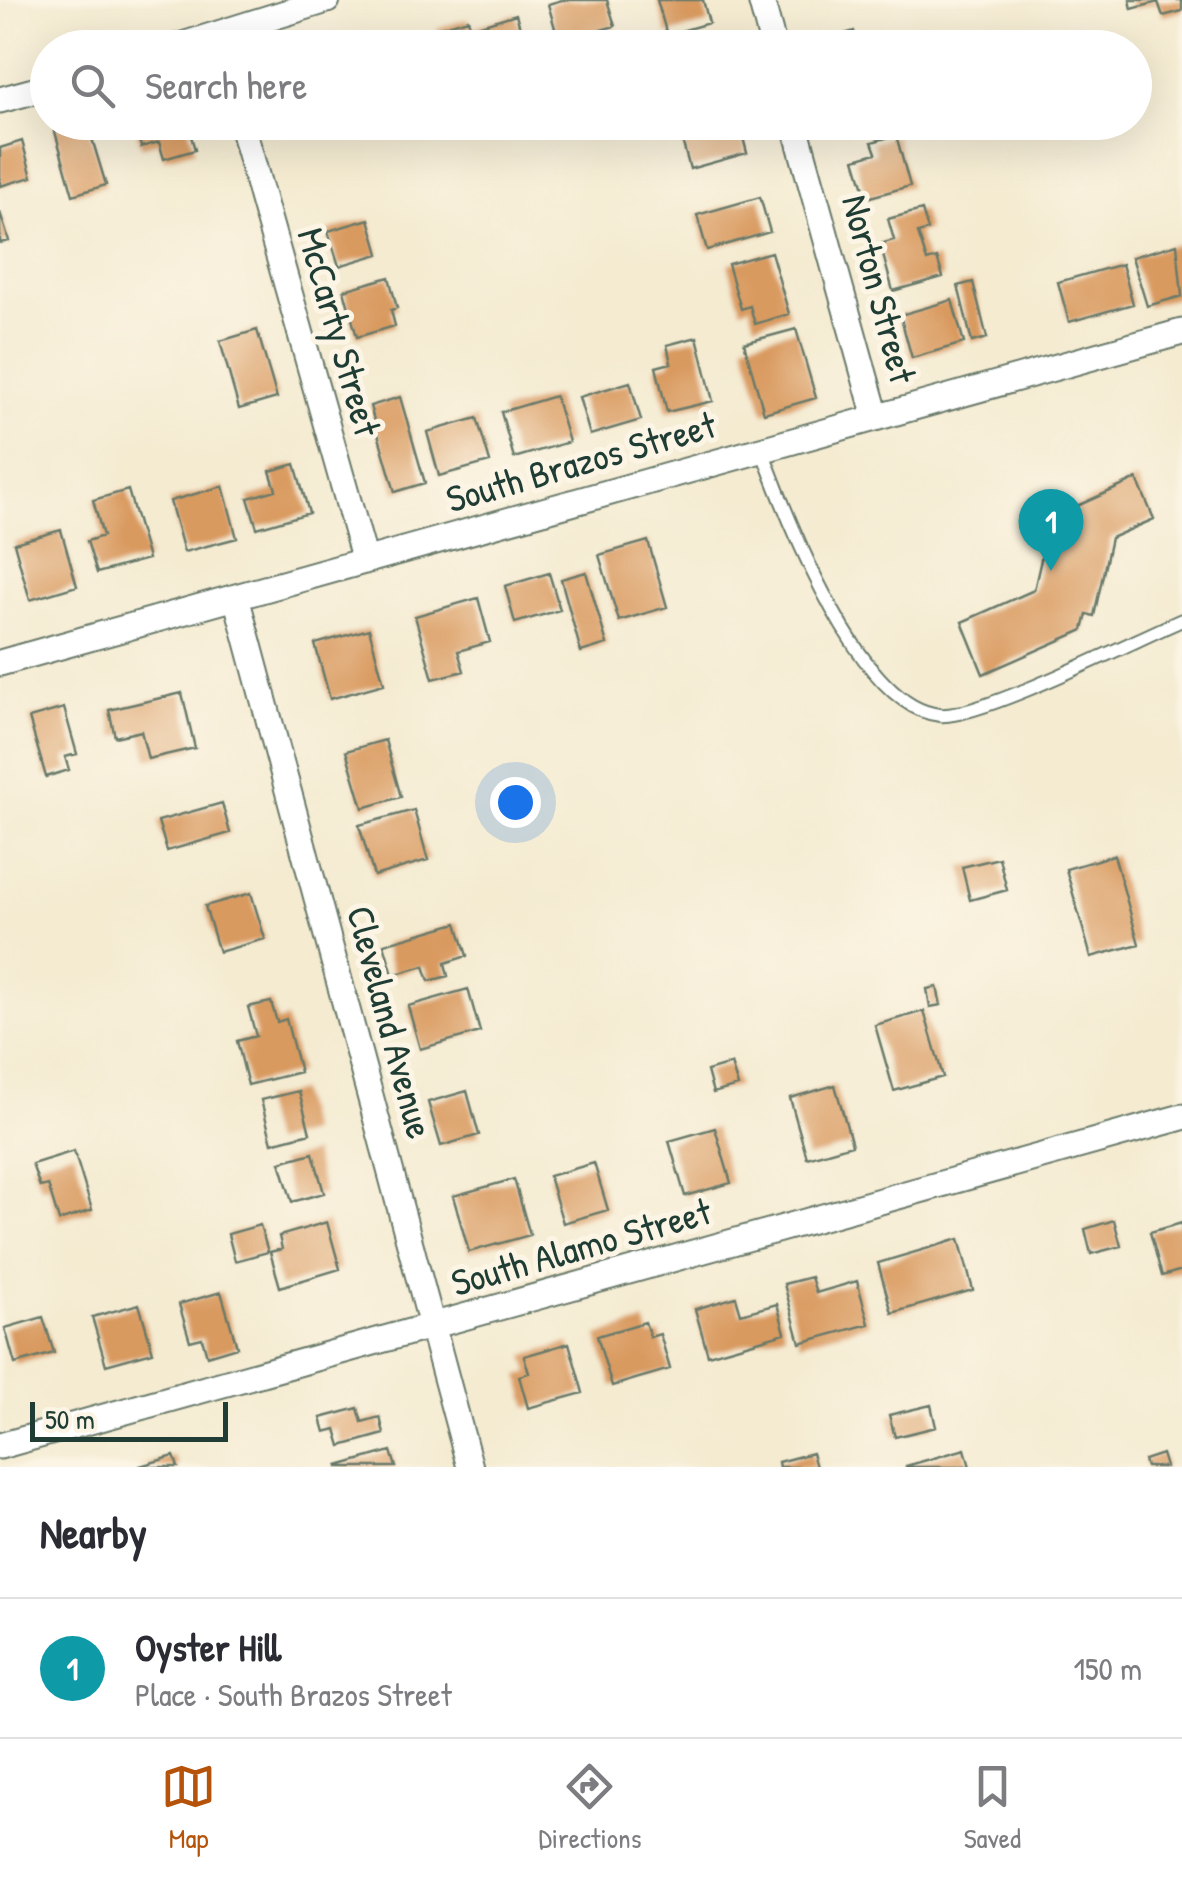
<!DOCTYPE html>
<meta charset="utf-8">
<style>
:root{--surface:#fff;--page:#f2f2f3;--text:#2b2b33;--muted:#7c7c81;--line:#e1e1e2;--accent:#b45309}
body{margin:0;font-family:"Patrick Hand",sans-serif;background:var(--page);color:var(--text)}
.scale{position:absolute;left:30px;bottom:25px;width:198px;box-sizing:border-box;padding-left:10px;border:5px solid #1f3d34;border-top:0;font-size:28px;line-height:35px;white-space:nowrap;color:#1f3d34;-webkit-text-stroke:8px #fcf5e5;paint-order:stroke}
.you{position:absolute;left:515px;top:802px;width:35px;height:35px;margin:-25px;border:8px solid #fff;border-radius:50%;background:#1a73e8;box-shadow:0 0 0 15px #1a73e833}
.badge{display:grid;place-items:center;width:65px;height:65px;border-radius:50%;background:var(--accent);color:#fff;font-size:32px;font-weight:700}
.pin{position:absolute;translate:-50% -82px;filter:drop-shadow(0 2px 5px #0008)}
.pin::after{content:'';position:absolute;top:52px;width:35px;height:30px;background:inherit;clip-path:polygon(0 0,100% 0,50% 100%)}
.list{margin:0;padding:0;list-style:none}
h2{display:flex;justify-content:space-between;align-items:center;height:130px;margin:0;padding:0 40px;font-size:42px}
h2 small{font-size:32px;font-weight:400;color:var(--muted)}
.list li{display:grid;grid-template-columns:65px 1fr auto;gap:30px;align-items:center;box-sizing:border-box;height:140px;padding:0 40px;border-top:2px solid var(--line)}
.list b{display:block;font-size:38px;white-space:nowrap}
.list p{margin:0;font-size:32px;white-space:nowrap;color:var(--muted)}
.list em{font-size:32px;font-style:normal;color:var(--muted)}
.icon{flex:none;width:55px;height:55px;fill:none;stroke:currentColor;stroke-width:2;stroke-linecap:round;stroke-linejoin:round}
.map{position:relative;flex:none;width:1182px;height:1467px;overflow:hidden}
.search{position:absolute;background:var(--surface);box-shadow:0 10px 40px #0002;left:30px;right:30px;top:30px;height:110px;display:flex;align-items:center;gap:25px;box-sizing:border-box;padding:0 35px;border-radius:55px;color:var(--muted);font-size:38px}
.sheet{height:270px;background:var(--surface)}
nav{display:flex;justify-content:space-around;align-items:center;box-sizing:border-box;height:140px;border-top:2px solid var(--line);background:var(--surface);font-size:28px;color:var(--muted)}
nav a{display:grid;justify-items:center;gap:5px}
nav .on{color:var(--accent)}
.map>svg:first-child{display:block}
</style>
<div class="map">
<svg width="1182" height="1467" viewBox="0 0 1182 1467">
<rect width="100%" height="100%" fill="#fcf5e5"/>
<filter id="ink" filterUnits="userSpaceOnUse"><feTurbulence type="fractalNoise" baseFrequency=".01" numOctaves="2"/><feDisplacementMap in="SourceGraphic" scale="20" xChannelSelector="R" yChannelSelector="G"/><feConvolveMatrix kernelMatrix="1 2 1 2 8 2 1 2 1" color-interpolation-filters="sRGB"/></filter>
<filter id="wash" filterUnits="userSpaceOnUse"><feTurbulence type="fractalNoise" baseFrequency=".0048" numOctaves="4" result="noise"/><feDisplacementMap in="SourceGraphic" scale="40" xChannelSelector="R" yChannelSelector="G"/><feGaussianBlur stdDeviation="2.25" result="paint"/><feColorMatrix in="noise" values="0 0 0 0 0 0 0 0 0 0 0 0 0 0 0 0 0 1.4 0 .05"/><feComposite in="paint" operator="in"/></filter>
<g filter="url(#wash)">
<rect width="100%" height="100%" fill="#f4ebd1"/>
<g id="blocks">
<!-- building -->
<path fill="#d99a5e" d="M562 0H607L615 26 559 42 548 4Z
M657 0H703L709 23 667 35Z
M1130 0H1182V11L1163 16 1158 2 1132 9Z
M516 14 526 48H443L437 28 468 19 471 28Z
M854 31 859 48H823L821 41Z
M427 37 430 48H392V46Z
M73 122H87L106 185 73 195 54 128Z
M134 122H187L195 150 164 159 159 142 141 147Z
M677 122H739L747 153 690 169Z
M842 122H874L875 124 845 132Z
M896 135 910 186 867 198 855 159 876 153 872 142Z
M22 141 32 177 0 186V148Z
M760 197 770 232 707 250 697 215Z
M922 210 928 230 918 233 927 261 937 258 943 277 893 291 880 244 894 240 888 219Z
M0 212 9 241 0 243Z
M369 219 379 254 339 266 328 231Z
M1177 244 1182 296 1147 306 1132 257Z
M771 252 789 314 755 324 750 306 741 309 728 264Z
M1122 264 1133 304 1069 322 1058 282Z
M389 277 397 308 391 310 395 326 357 337 344 290Z
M973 282 987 338 972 342 958 286Z
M952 300 964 343 912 358 900 315Z
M796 329 816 398 764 413 744 343Z
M257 330 277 398 239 409 220 341Z
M697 337 713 401 667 412 656 367 671 363 667 345Z
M630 382 641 420 590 435 579 397Z
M555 396 569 442 514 458 501 412Z
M400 397 425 483 395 492 370 406Z
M477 418 490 462 439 476 427 432Z
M295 464 309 513 257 528 248 498 276 490 270 471Z
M1137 479 1154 519 1111 538 1094 616 1087 614 1083 630 983 674 962 622 1034 590 1048 529 1063 532 1068 510Z
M223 486 237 538 184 552 170 501Z
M128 490 148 559 97 573 87 541 103 536 93 500Z
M61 530 77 586 30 600 14 543Z
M648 541 667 607 619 621 599 555Z
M586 572 607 644 581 652 561 579Z
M549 573 560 610 515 623 505 586Z
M478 598 490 642 458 651 464 671 433 679 415 616Z
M369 629 384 684 330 699 315 644Z
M182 693 195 748 148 759 141 731 115 737 109 710Z
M64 708 77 754 65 757 69 770 46 777 29 718Z
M385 740 401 797 363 808 346 751Z
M222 803 230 833 167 851 158 821Z
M414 810 428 860 374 876 359 825Z
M1114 855 1139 944 1091 957 1066 869Z
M999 858 1007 890 970 900 962 867Z
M251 893 265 939 219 952 205 906Z
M457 923 467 956 445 963 448 976 429 981 424 966 393 975 384 944Z
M937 987 941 1005 930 1007 927 989Z
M468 989 480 1032 420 1049 408 1006Z
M271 1002 277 1022 286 1019 300 1072 248 1085 237 1041 256 1036 248 1007Z
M924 1011 943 1077 894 1091 875 1025Z
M731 1064 738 1086 713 1093 707 1071Z
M835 1085 852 1145 807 1158 790 1098Z
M299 1091 310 1133 272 1143 261 1100Z
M467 1091 479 1135 441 1146 428 1102Z
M715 1128 731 1183 685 1196 669 1141Z
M74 1151 92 1210 59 1221 48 1185 40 1187 32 1164Z
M313 1153 324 1193 292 1202 280 1162Z
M594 1163 608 1210 563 1223 549 1176Z
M514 1179 530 1235 469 1252 453 1196Z
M1114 1220 1121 1246 1091 1254 1085 1229Z
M327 1222 340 1269 280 1287 270 1252 282 1249 279 1236Z
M1182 1223V1270L1162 1276 1150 1232Z
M260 1225 268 1252 235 1261 228 1234Z
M959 1239 973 1290 892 1313 878 1263Z
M811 1277 816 1293 857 1281 869 1324 800 1343 784 1284Z
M221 1292 237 1347 207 1356 202 1338 190 1341 179 1304Z
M736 1297 741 1314 777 1304 785 1333 708 1355 695 1309Z
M139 1304 153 1352 106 1365 92 1317Z
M43 1317 54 1353 15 1364 5 1328Z
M645 1322 650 1337 660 1334 670 1369 612 1386 597 1336Z
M569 1343 583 1393 528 1408 519 1376 529 1373 524 1356Z
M931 1405 936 1427 895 1437 889 1415Z
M358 1408 362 1422 380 1417 384 1434 341 1446 336 1429 325 1432 321 1418Z
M965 1449 970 1467H906V1466Z
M391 1451 396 1467H338V1466Z
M812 1453 816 1467H779L778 1462Z
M1162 1454 1166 1467H1146L1144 1460Z
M174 1456 178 1467H140V1466Z"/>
</g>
</g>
<g filter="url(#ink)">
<use href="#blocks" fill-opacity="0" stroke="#6a7a6b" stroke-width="2.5"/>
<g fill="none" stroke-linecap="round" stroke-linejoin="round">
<!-- lane casing -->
<g stroke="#6a7a6b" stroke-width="16">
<path id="lane" d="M762 450C787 518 859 708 940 715 979 719 1137 639 1182 620"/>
</g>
<!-- street casing -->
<g stroke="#6a7a6b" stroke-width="29">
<path id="street" d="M761 0 774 48
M173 48 327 0
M0 100 48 87
M241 122 365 561
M794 122 876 417
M236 597 470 1467
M0 663 1182 332
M0 1446 1182 1117"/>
</g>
<!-- lane -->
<use href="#lane" stroke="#fff" stroke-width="12"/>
<!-- street -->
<use href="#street" stroke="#fff" stroke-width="25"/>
</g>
</g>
<g text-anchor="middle" stroke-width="10" stroke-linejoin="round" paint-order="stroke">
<!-- street labels -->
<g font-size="38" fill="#1f3d34" stroke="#fcf5e5">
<text transform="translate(879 289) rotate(75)" y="13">Norton Street</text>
<text transform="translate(339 332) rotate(74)" y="13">McCarty Street</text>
<text transform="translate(581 462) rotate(-16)" y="13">South Brazos Street</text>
<text transform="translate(390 1022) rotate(75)" y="13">Cleveland Avenue</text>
<text transform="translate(581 1247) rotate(-16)" y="13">South Alamo Street</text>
</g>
</g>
</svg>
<div class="scale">50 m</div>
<div class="you"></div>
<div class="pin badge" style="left:1051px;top:571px;background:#0f9aa8">1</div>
<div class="search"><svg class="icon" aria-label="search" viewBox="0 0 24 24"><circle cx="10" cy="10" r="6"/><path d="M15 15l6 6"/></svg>Search here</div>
</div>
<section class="sheet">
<h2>Nearby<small></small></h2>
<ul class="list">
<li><span class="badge" style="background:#0f9aa8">1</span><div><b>Oyster Hill</b><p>Place · South Brazos Street</p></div><em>150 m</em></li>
</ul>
</section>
<nav>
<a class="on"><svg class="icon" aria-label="map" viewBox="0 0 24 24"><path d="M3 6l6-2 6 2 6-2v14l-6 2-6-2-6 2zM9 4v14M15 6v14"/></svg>Map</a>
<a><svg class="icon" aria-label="directions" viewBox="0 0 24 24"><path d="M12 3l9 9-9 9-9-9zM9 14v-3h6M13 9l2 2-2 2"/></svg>Directions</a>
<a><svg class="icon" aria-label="saved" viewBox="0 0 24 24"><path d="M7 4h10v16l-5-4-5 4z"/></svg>Saved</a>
</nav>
